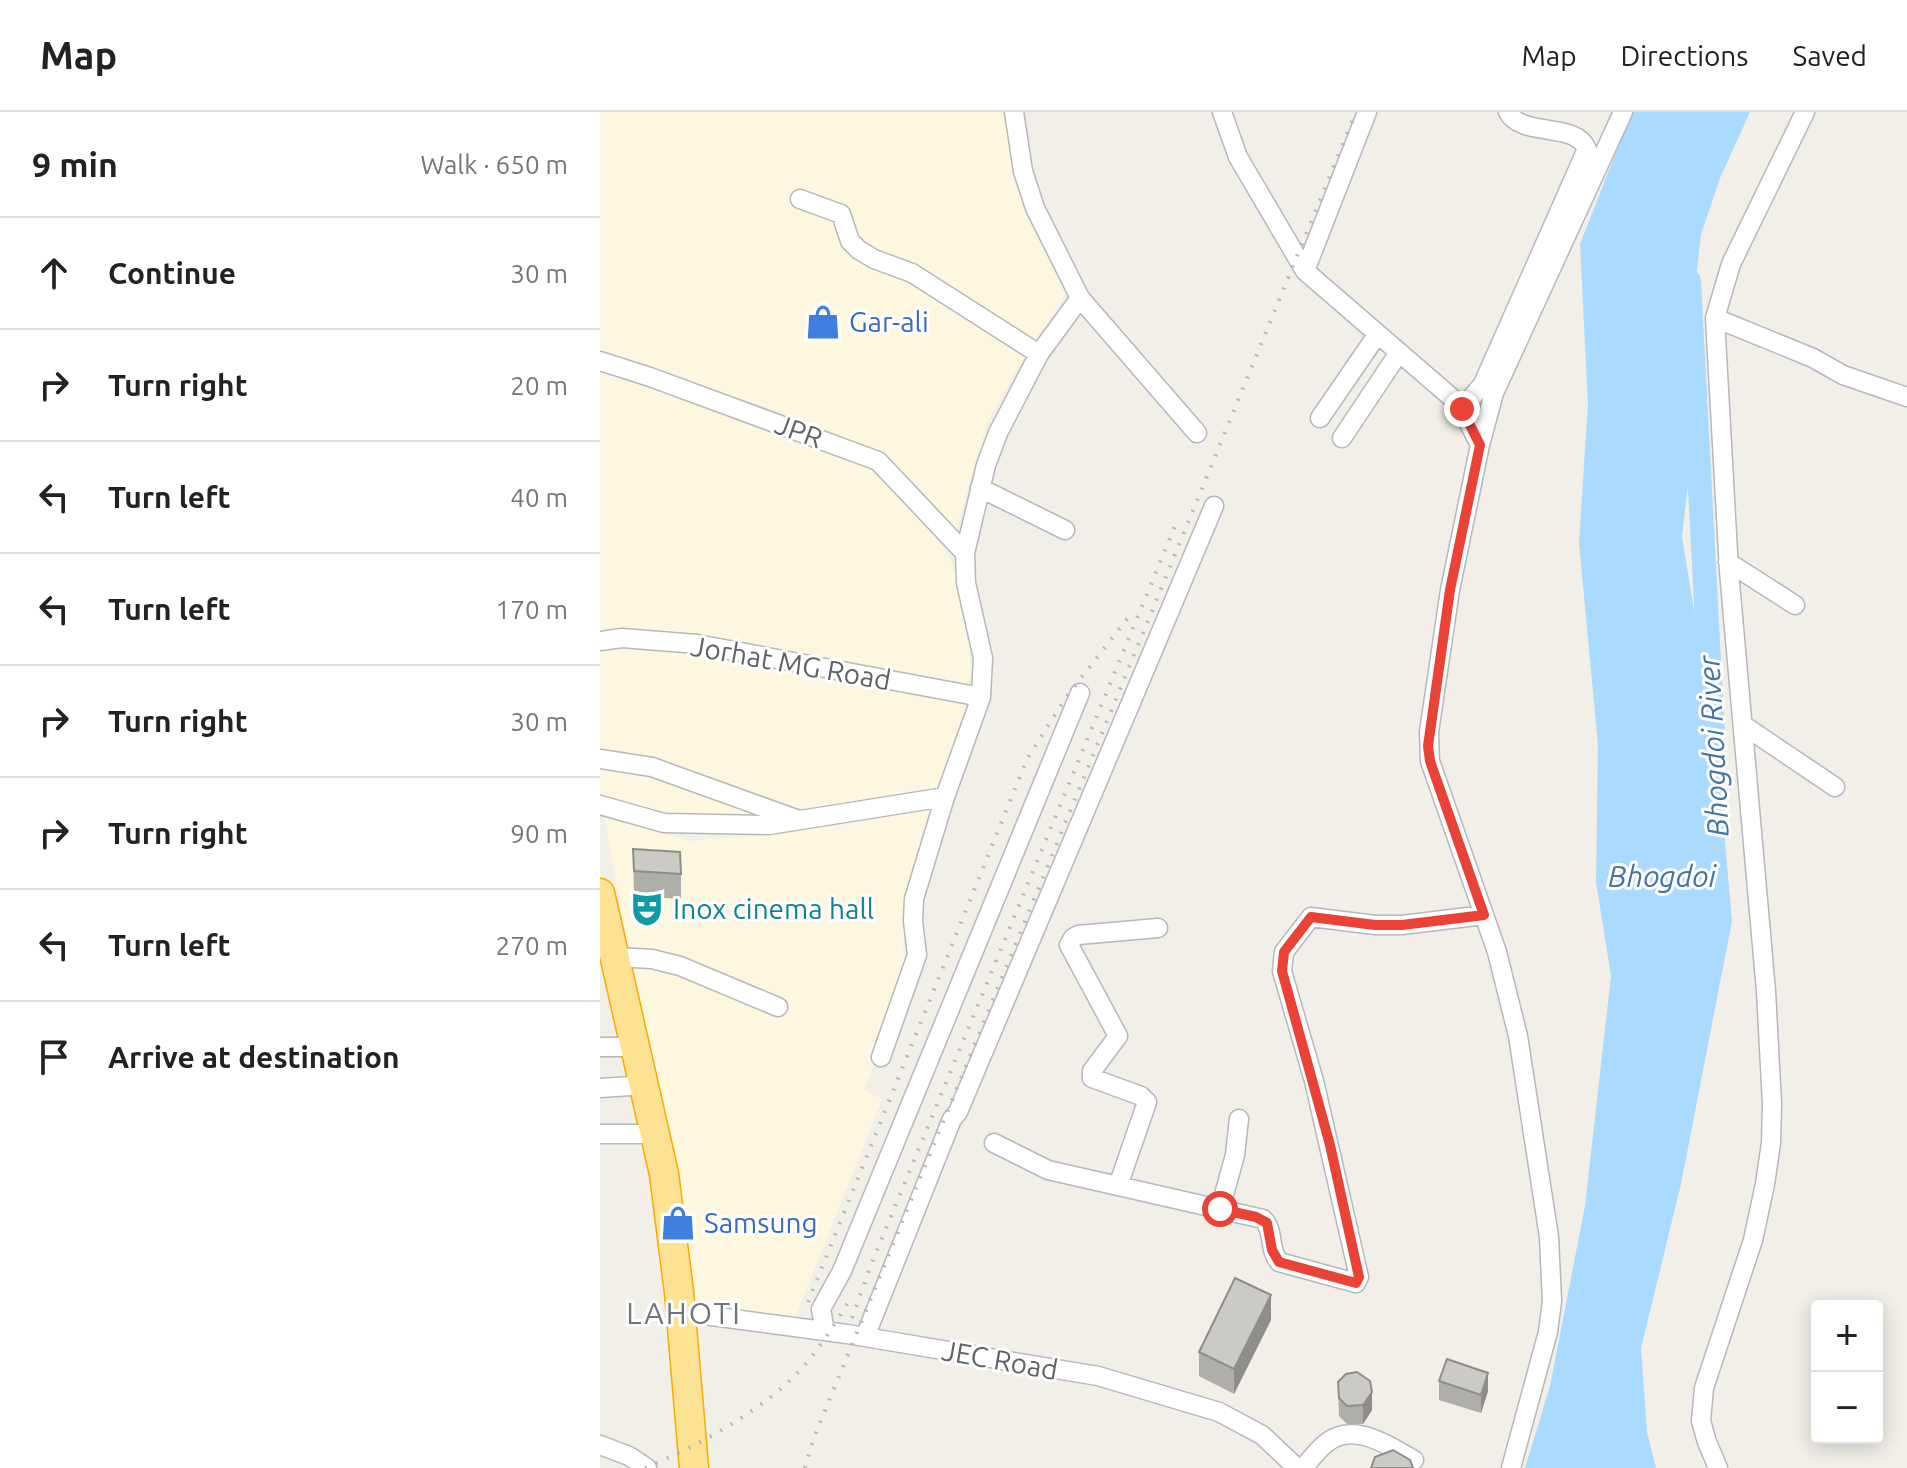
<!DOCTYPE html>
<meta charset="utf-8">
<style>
:root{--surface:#fff;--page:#f2f2f2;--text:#222;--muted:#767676;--line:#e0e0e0}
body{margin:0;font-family:Ubuntu,sans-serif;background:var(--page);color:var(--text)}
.controls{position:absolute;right:24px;bottom:24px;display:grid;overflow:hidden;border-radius:8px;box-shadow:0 4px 20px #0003}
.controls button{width:72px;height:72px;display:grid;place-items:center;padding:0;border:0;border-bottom:2px solid var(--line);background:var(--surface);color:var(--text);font:40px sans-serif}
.stop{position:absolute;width:24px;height:24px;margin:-18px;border:6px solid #ea4335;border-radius:50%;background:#fff}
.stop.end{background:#ea4335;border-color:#fff;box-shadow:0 2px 8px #0008}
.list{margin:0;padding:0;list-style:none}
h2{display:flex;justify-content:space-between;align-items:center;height:104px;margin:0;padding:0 32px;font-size:34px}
h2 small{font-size:26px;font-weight:400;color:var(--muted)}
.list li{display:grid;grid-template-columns:52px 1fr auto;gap:24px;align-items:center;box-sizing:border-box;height:112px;padding:0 32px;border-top:2px solid var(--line)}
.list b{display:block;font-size:30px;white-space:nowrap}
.list em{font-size:26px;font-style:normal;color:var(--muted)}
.icon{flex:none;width:44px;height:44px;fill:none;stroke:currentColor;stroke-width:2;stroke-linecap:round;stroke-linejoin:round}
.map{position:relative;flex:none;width:1307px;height:1356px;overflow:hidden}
header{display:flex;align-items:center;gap:48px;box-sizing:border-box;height:112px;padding:0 40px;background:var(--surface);border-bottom:2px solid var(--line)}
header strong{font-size:38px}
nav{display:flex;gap:44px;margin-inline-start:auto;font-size:28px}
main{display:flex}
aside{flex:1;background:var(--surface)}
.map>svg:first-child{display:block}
</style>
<header>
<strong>Map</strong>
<nav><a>Map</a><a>Directions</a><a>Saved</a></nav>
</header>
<main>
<aside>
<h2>9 min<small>Walk · 650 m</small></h2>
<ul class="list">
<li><svg class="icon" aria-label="ahead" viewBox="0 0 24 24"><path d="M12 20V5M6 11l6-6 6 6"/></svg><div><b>Continue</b></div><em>30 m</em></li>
<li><svg class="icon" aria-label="right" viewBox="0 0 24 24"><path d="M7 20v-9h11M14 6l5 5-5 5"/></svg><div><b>Turn right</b></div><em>20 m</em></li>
<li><svg class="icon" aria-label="left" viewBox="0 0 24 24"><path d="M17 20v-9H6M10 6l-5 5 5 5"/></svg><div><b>Turn left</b></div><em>40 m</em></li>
<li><svg class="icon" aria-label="left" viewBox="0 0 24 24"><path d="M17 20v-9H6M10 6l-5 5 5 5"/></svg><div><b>Turn left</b></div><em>170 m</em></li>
<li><svg class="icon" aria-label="right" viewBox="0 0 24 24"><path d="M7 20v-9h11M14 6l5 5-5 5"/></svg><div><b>Turn right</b></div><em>30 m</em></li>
<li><svg class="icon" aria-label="right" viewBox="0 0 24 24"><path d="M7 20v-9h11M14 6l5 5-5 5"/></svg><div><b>Turn right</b></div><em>90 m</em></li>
<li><svg class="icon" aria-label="left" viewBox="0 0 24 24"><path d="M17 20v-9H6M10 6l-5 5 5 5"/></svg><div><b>Turn left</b></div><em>270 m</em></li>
<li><svg class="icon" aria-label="arrive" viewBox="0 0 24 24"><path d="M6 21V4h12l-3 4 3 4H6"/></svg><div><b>Arrive at destination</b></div></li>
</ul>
</aside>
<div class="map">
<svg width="1307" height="1356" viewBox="0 0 1307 1356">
<rect width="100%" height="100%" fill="#f1efe8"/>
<!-- commercial -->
<path fill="#fef7e0" d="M0 0H409L466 181 419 254 387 311 354 425 304 361 279 339 171 297 0 239Z
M0 260 131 301 266 354 311 394 349 444 367 495 371 566 362 577 0 522Z
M22 530 138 544 368 588 338 680 117 716 0 685V536Z
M334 696 311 778 303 839 314 850 264 978 282 987 195 1206 91 1194 4 703 89 729 153 723Z"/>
<!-- water -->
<path fill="#aadaff" d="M1032 0H1150L1120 66 1101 122 1085 264V309L1091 346 1082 425 1117 639 1132 809 1081 1072 1041 1236 1047 1320 1056 1356H925L950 1274 985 1094 1011 864 996 770 998 633 979 431 988 292 980 132Z"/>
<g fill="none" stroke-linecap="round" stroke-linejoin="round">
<!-- river -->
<path stroke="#aadaff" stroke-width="24" d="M1089 169 1114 643"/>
<!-- minor casing -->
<g stroke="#b5b8bc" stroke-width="21">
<path id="minor" d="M414 0 423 59 435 96 480 186 597 321
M622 0 638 45 705 159 859 292 880 333
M200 87 241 102 250 129 259 138 274 147 312 161 439 242
M705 159 767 0
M1115 206 1213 246 1243 263 1307 285
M0 249 50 265 278 349 365 441
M862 297 883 272 987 37C975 9 922 26 908 0
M720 306 777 223
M742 326 798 242
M380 376 465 418
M1128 450 1195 493
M0 529 22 526 97 532 381 585
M1143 613 1235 675
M0 647 52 655 196 707
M0 693 64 711 169 713 345 685
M16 845 52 847 80 854 178 895
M0 935H37
M281 945 317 843 313 809 314 787 345 685 381 585 383 546 366 471 365 441 386 353 398 321 439 242 480 186
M0 976 45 973
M0 1022H56
M394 1031 448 1058 663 1107C675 1119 668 1137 679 1150L756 1171 759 1165 714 969 682 859 684 840 711 805 775 813H802L884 803
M518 1074 547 990 541 984 492 966V959L518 924 469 833 473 826 478 823 558 816
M620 1097 635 1043 639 1007
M81 1200 247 1222 498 1264 619 1300 662 1323 697 1356
M225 1219 221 1197 242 1159 480 581
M265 1225 352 1007 358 1000 614 394
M0 1333 29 1344 47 1356
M703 1356C710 1348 717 1339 725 1332 753 1308 789 1334 814 1348
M911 1356 948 1220 952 1189 949 1125 918 924 897 840 830 649 829 620 850 478 880 333 894 281 1023 0
M1118 1356 1107 1330 1101 1309 1104 1276 1153 1128 1165 1072 1171 1031 1172 992 1166 879 1129 459 1115 206 1131 152 1205 0"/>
</g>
<!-- highway casing -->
<g stroke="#f9ab00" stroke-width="31">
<path id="highway" d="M0 781 64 1062 79 1180 94 1356"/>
</g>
<!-- minor -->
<use href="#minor" stroke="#fff" stroke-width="18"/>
<!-- highway -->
<use href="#highway" stroke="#fde293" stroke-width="28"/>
<!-- rail -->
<path stroke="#b6b7b8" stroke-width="4" stroke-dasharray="2 10" stroke-linecap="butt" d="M208 1190 427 647 467 584 531 502
M252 1206 271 1153 575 414
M45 1356C91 1337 149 1306 186 1272 214 1247 233 1215 252 1184
M205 1356 213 1328 756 0"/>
</g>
<!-- wall -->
<path fill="#afaea9" d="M33 737 81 762V787L34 784Z
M671 1208 634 1282 599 1264V1240Z
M839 1269 888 1279 881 1301 839 1288Z
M738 1270 772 1298 763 1312H747L739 1304Z"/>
<!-- shaded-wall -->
<path fill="#8f8d8a" d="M671 1183V1208L634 1282V1257Z
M888 1261V1279L881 1301V1283Z
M772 1280V1298L763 1312V1293Z"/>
<!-- building -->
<path fill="#cccac5" stroke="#8f8d8a" stroke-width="2" d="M33 737 80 740 81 762 34 759Z
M635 1166 671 1183 634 1257 599 1240Z
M847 1247 888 1261 881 1283 839 1269Z
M757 1260 770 1269 772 1280 763 1293 747 1294 739 1286 738 1270 746 1262Z
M793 1338 810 1348 813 1356H771L775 1345Z"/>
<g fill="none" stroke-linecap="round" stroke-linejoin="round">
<!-- route -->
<path stroke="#ea4335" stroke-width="10" d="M620 1097 656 1105 667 1111 672 1138 679 1150 756 1171 759 1165 730 1033 682 859 684 840 711 805 775 813H802L884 803 830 649 828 634 850 478 880 333 862 297"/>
</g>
<!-- icons -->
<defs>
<g id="shop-bare" transform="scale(2.76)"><path d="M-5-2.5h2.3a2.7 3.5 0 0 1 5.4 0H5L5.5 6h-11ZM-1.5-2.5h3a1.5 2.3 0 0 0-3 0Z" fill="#3f7fe0" stroke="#fff" stroke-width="2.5" paint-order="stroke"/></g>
<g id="theatre-bare" transform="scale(2.76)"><path d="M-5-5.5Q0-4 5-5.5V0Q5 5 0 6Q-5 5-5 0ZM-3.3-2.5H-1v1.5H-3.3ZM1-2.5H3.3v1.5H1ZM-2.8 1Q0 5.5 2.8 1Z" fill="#0f9aa8" stroke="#fff" stroke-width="2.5" paint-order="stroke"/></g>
</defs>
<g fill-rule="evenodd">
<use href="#shop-bare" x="223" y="210"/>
<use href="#theatre-bare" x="47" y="797"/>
<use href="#shop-bare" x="78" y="1111"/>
</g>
<g text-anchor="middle" stroke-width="6" stroke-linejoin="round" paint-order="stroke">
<!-- shop labels -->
<g font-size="28" fill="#366cbe" stroke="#fff" text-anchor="start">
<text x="249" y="220">Gar-ali</text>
<text x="104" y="1121">Samsung</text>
</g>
<!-- street labels -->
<g font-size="28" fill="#5f6368" stroke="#fff">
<text transform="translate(199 319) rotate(20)" y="10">JPR</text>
<text transform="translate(191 551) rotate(10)" y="10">Jorhat MG Road</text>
<text transform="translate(400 1248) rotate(10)" y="10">JEC Road</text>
</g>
<!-- culture labels -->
<g font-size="28" fill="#0d838f" stroke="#fff" text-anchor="start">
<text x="73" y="807">Inox cinema hall</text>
</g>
<!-- water labels -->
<g font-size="30" font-style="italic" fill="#4174aa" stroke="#fff">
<text transform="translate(1114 634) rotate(-93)" y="10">Bhogdoi River</text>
<text x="1062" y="775">Bhogdoi</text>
</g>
<!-- neighbourhood labels -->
<g font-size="30" letter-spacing="2" fill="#70757a" stroke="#fff">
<text x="84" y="1212">LAHOTI</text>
</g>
</g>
</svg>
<div class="controls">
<button>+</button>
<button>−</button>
</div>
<div class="stop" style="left:620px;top:1097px"></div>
<div class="stop end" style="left:862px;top:297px"></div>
</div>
</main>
